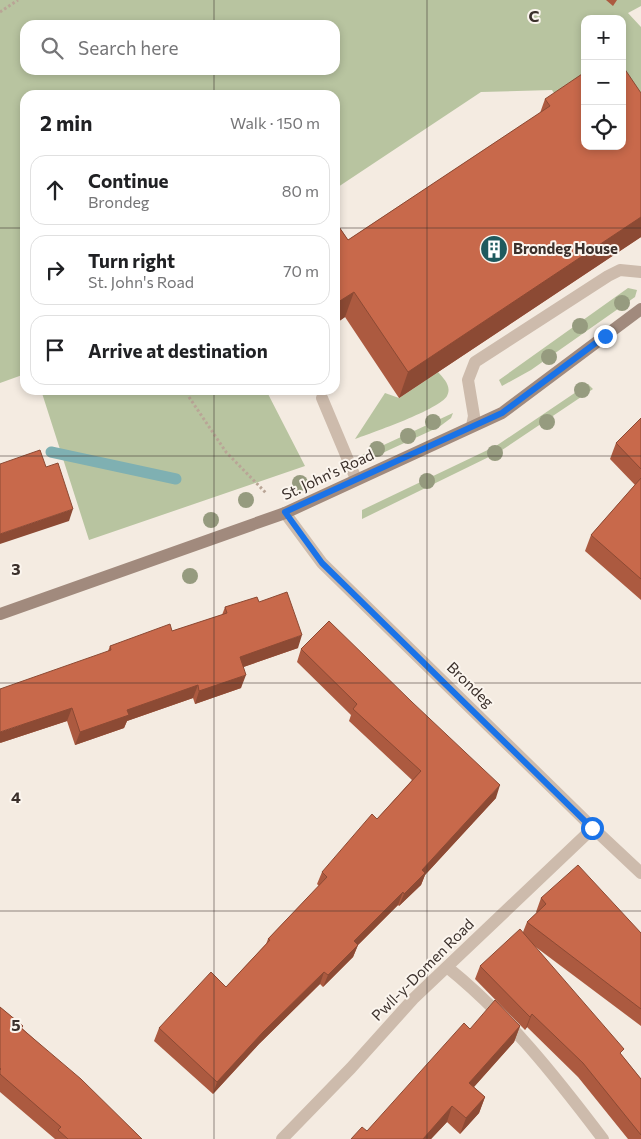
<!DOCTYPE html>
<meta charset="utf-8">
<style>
:root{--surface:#fff;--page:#f6f6f6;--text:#202124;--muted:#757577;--line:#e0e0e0}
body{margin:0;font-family:Commissioner,sans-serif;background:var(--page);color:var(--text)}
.controls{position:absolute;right:15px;top:15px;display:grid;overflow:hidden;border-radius:10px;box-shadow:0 2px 8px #0003}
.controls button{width:45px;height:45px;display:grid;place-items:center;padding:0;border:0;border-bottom:1px solid var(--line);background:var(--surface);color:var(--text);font:25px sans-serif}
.stop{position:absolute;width:15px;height:15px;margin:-11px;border:4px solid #1a73e8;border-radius:50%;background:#fff}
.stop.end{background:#1a73e8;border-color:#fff;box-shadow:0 1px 5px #0008}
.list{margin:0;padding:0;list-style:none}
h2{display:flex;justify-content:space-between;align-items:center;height:65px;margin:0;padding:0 20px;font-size:21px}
h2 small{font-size:16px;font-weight:400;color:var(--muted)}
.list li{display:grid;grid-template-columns:32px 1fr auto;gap:15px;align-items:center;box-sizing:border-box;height:70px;margin:0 10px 10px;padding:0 10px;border:1px solid var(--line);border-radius:15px}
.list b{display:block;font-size:19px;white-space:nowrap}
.list p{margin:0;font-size:16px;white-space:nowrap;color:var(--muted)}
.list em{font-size:16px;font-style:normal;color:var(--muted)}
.icon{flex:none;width:28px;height:28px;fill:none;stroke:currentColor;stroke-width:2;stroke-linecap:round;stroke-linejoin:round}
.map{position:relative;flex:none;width:641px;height:1139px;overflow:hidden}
.search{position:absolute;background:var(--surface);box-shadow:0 2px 8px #0003;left:20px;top:20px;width:320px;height:55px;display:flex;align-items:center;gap:12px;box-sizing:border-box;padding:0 18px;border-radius:15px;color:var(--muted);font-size:19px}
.panel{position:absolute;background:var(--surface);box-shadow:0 2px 8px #0003;left:20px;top:90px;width:320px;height:305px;border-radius:15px}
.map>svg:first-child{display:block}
</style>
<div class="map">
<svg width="641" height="1139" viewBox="0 0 641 1139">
<rect width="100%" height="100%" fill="#f4ebe1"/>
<!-- green -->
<path fill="#b8c4a0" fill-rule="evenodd" d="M0 0H641V6L628 13 641 27V132L622 104V19H585V90L561 104 552 90 481 92 335 189V95H25V374L0 383ZM25 25H335V70H25Z
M628 288 637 290 635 297 531 370 502 386 499 380Z
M438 372C444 379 452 386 447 396 440 409 372 433 355 439L385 393 399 398Z
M588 384 593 389 499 452 362 519V510L496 446Z
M41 390H266L305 466 89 540Z
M453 413 451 418 439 427 376 456 362 455Z"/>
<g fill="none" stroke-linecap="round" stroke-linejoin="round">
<!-- stream -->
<path stroke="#7fb0b2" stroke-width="11" d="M51 452 176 479"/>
<!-- path -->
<path stroke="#b9a596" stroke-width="3" stroke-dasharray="2.5 2.5" stroke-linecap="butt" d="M0 12 18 0
M189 397 226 452 267 494"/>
<!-- lane -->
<path stroke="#cdbbac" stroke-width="12" d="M322 398 356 479
M472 426 474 416 468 380 475 362 608 276 620 270 641 272"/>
<!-- street -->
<path stroke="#cdbbac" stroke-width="12" d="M285 513 322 563 593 828 641 873
M447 967C508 1016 556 1077 603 1139
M282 1139 351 1068 413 999 593 828"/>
<!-- secondary -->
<path stroke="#a18a7d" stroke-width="12" d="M0 614 285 513 502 413 641 309"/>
</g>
<!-- trees -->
<g fill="#969b7f">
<circle cx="622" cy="303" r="8"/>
<circle cx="580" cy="326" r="8"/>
<circle cx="549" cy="357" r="8"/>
<circle cx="582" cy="390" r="8"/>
<circle cx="433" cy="422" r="8"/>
<circle cx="547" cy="422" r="8"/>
<circle cx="408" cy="436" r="8"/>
<circle cx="377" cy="449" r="8"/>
<circle cx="495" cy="453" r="8"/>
<circle cx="427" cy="481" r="8"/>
<circle cx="300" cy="483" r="8"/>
<circle cx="246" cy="500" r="8"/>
<circle cx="211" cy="520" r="8"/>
<circle cx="190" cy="576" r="8"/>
</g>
<!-- wall -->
<path fill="#ac5a40" d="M606 0H617L613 6Z
M641 93V237L399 398 345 317 335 324V221L348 240 540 113 545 99Z
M641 418V600L585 551 591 535 635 485 610 459 616 443Z
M259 602 298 648 243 667 241 688 195 704 193 698 127 721 124 728 75 745 67 721 0 743 108 651 110 646 172 631 222 615 225 607Z
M301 649 496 798 425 875 421 885 399 906 398 905 358 945 353 957 323 987 320 984 259 1044 213 1094 154 1041 159 1028 226 987 266 944 268 939 319 886 317 884 322 872 377 819 412 780 349 721 351 715 297 662Z
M541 898 641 933V1026L533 945 641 1079V1139H628L578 1077 527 1027 525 1030 475 979 480 966 523 932 527 922 537 913 536 912Z
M0 1007 23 1026 22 1028 142 1139H55L0 1092Z
M520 1026 514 1042 474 1087 485 1097 479 1113 460 1134 447 1122 431 1139H351L367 1131 470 1029Z"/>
<!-- shaded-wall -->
<path fill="#8c4a34" d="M641 217V237L399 398 408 372Z
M354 292 345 317 335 324V304Z
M73 509 69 521 0 544V534Z
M302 635 298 648 235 670 240 657Z
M246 675 241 688 195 704 199 691Z
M198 685 193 698 127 721 124 728 75 745 80 732 127 710Z
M72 708 67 721 0 743V732Z
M500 785 496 798 425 875 421 885 399 906 404 894 422 870Z
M403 892 398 905 358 945 353 957 323 987 328 975 354 941Z
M324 972 320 984 259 1044 213 1094 217 1082 263 1032Z
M532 1014 527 1027 525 1030 530 1017Z
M520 1026 514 1042 463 1099 469 1083Z
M485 1097 479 1113 460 1134 466 1118Z
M452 1106 447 1122 431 1139H423Z"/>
<!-- building -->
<path fill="#c8694b" stroke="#8c4a34" d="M622 65 641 93V217L408 372 354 292 335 304V221L348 240 550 106 545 99 585 72V146H622Z
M641 418V469L616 443Z
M40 450 46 467 58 463 73 509 0 534V464Z
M641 478V579L591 535Z
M287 592 302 635 240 657 246 675 199 691 198 685 127 710 129 715 80 732 72 708 0 732V689L111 650 110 646 170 624 172 631 227 613 225 607 257 597 259 602Z
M329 621 412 702 500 785 422 870 425 873 404 894 403 892 354 941 358 945 328 975 324 972 263 1032 217 1082 159 1028 211 972 226 987 270 940 268 939 327 877 322 872 372 814 377 819 421 771 353 709 357 704 301 649Z
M578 865 641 933V1009L527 922 546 904 541 898Z
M520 929 624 1049 620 1053 641 1079V1135L583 1063 532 1014 530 1017 480 966Z
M495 1000 520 1026 469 1083 485 1097 466 1118 452 1106 423 1139H351L362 1127 367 1131 464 1023 470 1029Z
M0 1007 23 1026 21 1028 81 1079 142 1139H68L58 1130 61 1127 0 1074V1070L1 1069 0 1068Z"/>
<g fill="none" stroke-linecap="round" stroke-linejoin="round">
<!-- route -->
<path stroke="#1a73e8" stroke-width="6" d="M592 828 322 563 285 512 502 413 605 336"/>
</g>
<!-- grid -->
<path fill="none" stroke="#3b302b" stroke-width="1" stroke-opacity="0.55" d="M214 0V25M427 0V1139M214 70V95M0 228H25M335 228H641M214 390V1139M0 456H641M0 683H641M0 911H641"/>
<!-- icons -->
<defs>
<g id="building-disc" transform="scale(1.4375)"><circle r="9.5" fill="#1f5a5e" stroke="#fbf5ee"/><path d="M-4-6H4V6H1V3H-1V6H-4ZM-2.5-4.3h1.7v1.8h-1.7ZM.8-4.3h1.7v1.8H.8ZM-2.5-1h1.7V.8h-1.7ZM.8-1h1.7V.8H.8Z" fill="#fff"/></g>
</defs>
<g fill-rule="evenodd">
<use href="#building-disc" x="494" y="249"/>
</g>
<g text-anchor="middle" stroke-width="4" stroke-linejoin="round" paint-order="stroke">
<!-- poi labels -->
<g font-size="15" font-weight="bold" fill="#3b302b" stroke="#fbf5ee" text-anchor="start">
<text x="513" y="254">Brondeg House</text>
</g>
<!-- street labels -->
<g font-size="15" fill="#3b302b" stroke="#fbf5ee">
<text transform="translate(328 475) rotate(-25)" y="5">St. John's Road</text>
<text transform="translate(470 685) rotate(44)" y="5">Brondeg</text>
<text transform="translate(423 970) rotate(-45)" y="5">Pwll-y-Domen Road</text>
</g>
</g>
<g font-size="16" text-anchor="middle" font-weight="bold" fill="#3b302b" stroke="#fbf5ee" stroke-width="4" stroke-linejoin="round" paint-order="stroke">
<text x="534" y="22">C</text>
<text x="16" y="575">3</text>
<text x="16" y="803">4</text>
<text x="16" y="1031">5</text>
</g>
</svg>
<div class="controls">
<button>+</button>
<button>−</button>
<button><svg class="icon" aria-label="locate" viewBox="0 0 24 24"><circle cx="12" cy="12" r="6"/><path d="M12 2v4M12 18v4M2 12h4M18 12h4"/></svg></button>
</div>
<div class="stop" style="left:592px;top:828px"></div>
<div class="stop end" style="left:605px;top:336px"></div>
<div class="search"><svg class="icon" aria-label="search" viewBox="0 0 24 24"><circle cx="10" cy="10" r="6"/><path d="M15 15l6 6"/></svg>Search here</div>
<section class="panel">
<h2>2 min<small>Walk · 150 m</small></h2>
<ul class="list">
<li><svg class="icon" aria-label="ahead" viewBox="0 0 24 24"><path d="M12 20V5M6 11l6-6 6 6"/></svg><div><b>Continue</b><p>Brondeg</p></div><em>80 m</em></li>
<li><svg class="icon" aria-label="right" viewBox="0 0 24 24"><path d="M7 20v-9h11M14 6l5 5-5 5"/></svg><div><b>Turn right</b><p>St. John's Road</p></div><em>70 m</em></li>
<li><svg class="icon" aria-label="arrive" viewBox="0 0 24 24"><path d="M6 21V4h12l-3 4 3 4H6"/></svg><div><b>Arrive at destination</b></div></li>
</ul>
</section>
</div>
